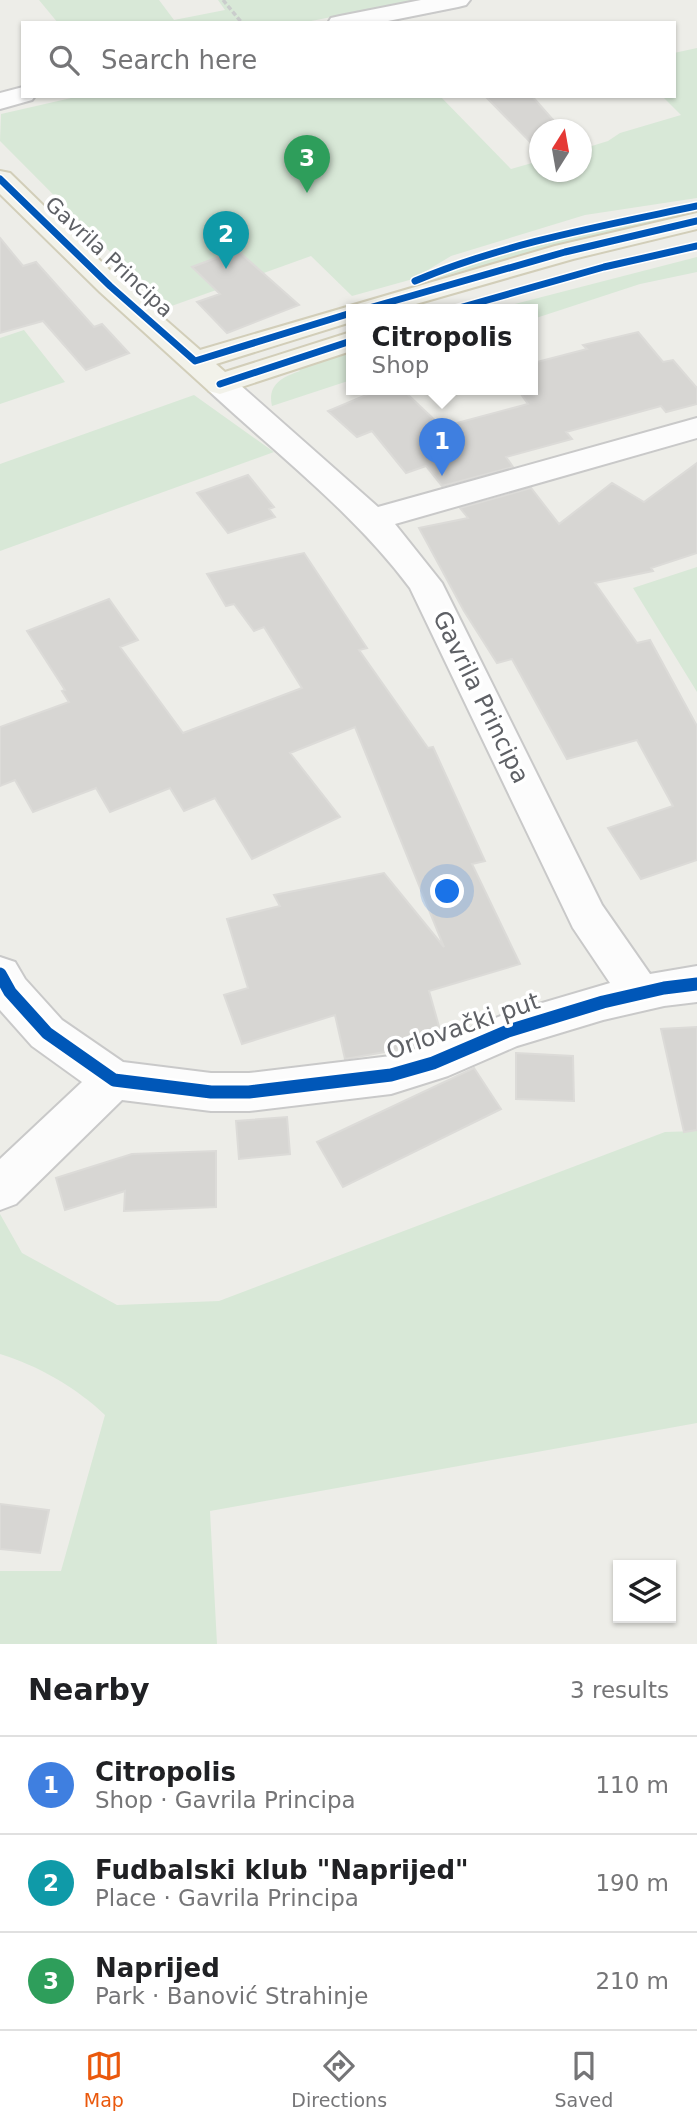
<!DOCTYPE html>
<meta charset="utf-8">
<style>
:root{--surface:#fff;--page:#f2f2f2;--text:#202124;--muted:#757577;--line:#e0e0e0;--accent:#ea580c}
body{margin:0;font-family:"DejaVu Sans",sans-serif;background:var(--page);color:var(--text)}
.controls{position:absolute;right:21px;bottom:21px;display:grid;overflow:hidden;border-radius:0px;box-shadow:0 2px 5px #0004}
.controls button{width:63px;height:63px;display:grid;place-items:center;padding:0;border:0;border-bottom:2px solid var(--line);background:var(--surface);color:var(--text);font:35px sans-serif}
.compass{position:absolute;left:529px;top:119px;width:63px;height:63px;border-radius:50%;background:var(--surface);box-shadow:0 2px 5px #0004;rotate:11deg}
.you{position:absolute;left:448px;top:892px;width:24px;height:24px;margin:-18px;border:5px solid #fff;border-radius:50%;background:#1a73e8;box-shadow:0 0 0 10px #1a73e833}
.badge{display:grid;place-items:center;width:46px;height:46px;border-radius:50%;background:var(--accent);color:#fff;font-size:23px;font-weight:700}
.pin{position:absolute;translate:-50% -58px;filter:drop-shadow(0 2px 4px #0008)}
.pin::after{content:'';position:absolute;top:37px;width:24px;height:21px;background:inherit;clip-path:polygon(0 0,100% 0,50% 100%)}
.popup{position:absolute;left:346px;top:304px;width:192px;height:91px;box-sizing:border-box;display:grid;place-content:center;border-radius:0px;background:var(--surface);filter:drop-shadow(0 2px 5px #0005);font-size:23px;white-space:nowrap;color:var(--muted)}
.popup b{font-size:26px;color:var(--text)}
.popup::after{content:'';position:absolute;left:50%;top:100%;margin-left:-14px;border:14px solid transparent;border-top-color:var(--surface)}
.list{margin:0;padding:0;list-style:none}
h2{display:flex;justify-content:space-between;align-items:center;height:91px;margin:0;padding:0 28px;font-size:30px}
h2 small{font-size:23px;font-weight:400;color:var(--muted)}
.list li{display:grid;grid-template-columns:46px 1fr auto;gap:21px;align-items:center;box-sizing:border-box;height:98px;padding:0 28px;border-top:2px solid var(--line)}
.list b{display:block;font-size:26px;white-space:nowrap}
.list p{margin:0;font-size:23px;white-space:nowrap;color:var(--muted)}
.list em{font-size:23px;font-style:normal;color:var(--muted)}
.icon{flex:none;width:38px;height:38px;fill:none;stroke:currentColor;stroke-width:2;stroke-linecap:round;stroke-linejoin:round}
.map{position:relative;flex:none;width:697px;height:1644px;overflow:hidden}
.search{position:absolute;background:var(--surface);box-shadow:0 2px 5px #0004;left:21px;right:21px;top:21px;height:77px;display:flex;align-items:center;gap:18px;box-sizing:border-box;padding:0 24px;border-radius:0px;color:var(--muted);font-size:26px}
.sheet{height:385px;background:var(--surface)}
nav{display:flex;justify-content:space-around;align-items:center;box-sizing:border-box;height:98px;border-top:2px solid var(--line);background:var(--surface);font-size:19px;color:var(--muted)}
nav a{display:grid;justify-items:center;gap:4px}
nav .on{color:var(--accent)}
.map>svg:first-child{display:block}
</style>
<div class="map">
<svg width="697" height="1644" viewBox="0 0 697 1644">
<rect width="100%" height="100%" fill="#edede8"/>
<!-- green -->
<path fill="#d8e8d7" d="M39 0H159L174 20 225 10 218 0H418L301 23H58Z
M697 48V198L585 215 451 256 413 279 352 296 311 256 166 308 0 141 1 114 80 96H440L511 169 539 161 540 172H582V149L608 141 620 133 681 115 662 96H674V53Z
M697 208V213L565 243 423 282 438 272 455 267 605 228Z
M697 257V272L640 284 533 319V310H491Z
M24 330 65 382 0 404V338Z
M351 352V380L272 406C267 385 282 377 300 371L297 368Z
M194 395 274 452 0 551V464Z
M697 567V692L633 588Z
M697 1131V1423L210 1511 217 1644H0V1571H61L105 1415C77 1388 37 1365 0 1354V1214L22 1253 117 1305 219 1301 665 1132Z"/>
<!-- building -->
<path fill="#d7d6d3" stroke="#dcdbd8" stroke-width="2" d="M485 96H532L562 130H540V152Z
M0 238 23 266 36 262 94 327 102 324 129 353 86 370 43 321 0 333Z
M237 250 299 305 227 333 197 302 220 294 192 267Z
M638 332 663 362 673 360 697 388V404L666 412 661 406 566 432 572 439 506 457 513 467 442 486 426 466 406 473 372 431 357 437 328 411 378 390H403L442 427 528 404 518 390H533V363L587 349 583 345Z
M697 463V553L651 568 653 571 595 583 637 643 650 640 697 726V860L641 879 608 828 673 806 637 740 567 759 512 659 497 663 464 611 419 528 468 518 460 508 531 488 559 524 612 483 644 502Z
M248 475 274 507 269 509 275 517 228 533 197 493Z
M304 553 367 648 359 650 428 748 433 747 485 861 472 864 520 964 429 991 442 1037 413 1047 345 1059 335 1015 242 1044 224 995 248 988 227 919 280 906 274 895 384 873 444 947 355 727 290 753 340 817 252 859 215 798 184 811 170 788 110 812 96 788 33 812 15 780 0 786V727L69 702 62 691 65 690 27 631 109 599 138 640 120 647 183 733 302 688 264 627 254 631 234 604 226 606 207 574Z
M697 1027V1130L684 1132 661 1029Z
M516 1053 573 1056 574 1101 516 1099Z
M474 1068 501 1109 343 1187 317 1142Z
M287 1117 290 1154 239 1159 236 1121Z
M216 1151V1207L124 1211 125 1191 65 1210 56 1178 132 1154Z
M0 1504 49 1510 40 1553 0 1549Z"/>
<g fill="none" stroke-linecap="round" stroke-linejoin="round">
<!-- minor casing -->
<g stroke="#c9c9c9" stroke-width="4">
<path id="minor" d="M421 0H470L466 5 458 7 378 23H328L331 18 340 16Z
M23 87V96H35L32 100 0 109V93Z
M220 374 231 377 378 507 697 418V438L395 524 442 583 602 905 650 974 697 966V1002L664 1006 603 1020 517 1046 448 1076 391 1094 249 1111H211L122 1100 16 1204 0 1210V1159L82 1082 32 1046 0 1010V957L15 962 25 979 62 1020 123 1062 211 1073H249L391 1056 427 1046 508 1013 610 983 573 928 410 588C353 512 278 455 209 391L205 384 209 377Z"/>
</g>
<!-- major casing -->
<g stroke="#d2ceb9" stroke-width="4">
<path id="major" d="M0 171 10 173 120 280 200 350 555 246 697 213V229L573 259 395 310H351V322L216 364 225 372 351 332V351L220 394 209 391 100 292 0 194Z"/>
</g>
<!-- path -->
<path stroke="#cacdcc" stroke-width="3.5" stroke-dasharray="5 2.5" stroke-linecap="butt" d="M223 0 242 23"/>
<!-- minor -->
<use href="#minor" fill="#fcfcfc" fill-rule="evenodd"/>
<!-- major -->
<use href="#major" fill="#f2f2ea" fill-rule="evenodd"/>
<!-- cycleway-far1 casing -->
<g stroke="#fff" stroke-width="10">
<path id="cycleway-far1" d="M0 179 110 286 195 361 351 313
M415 281C505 243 602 226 697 206
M362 310 565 252 697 221
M452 310 604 267 697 246
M220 384 351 341"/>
</g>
<!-- cycleway casing -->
<g stroke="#fff" stroke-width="18">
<path id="cycleway" d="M0 974 10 992 47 1033 114 1080 211 1092H249L391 1075 433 1063 508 1031 603 1002 664 988 697 984"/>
</g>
<!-- cycleway-far1 -->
<use href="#cycleway-far1" stroke="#0057b8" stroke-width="7"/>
<!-- cycleway -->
<use href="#cycleway" stroke="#0057b8" stroke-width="13"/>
</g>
<g text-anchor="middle" stroke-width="7" stroke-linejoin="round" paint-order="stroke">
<!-- far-street labels -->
<g font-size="21" fill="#5e6065" stroke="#fff">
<text transform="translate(109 257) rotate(43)" y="7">Gavrila Principa</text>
</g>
<!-- street labels -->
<g font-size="24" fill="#5e6065" stroke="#fff">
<text transform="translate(481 697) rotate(64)" y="8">Gavrila Principa</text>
<text transform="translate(463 1026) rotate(-19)" y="8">Orlovački put</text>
</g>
</g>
</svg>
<div class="controls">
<button><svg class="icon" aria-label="layers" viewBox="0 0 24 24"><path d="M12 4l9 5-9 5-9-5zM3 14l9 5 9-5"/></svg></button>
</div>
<svg class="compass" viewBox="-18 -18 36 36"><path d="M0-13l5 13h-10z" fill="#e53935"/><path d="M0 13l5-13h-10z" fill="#757577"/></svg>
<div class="you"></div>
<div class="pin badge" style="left:442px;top:476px;background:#3f7fe0">1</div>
<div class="popup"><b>Citropolis</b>Shop</div>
<div class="pin badge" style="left:226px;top:269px;background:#0f9aa8">2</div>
<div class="pin badge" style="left:307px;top:193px;background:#2e9e5b">3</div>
<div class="search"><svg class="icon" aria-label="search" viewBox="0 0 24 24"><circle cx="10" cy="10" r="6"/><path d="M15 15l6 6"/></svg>Search here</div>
</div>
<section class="sheet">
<h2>Nearby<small>3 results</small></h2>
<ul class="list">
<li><span class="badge" style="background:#3f7fe0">1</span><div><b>Citropolis</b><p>Shop · Gavrila Principa</p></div><em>110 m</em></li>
<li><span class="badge" style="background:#0f9aa8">2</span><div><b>Fudbalski klub &quot;Naprijed&quot;</b><p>Place · Gavrila Principa</p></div><em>190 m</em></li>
<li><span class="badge" style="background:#2e9e5b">3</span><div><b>Naprijed</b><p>Park · Banović Strahinje</p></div><em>210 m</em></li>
</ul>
</section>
<nav>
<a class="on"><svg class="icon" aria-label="map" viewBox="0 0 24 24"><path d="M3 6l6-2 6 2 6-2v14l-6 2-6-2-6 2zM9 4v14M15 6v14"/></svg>Map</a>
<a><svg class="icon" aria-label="directions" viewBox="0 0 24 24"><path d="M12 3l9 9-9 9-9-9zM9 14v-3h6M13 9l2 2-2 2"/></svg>Directions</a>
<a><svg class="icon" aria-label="saved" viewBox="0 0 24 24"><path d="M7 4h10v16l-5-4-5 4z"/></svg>Saved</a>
</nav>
